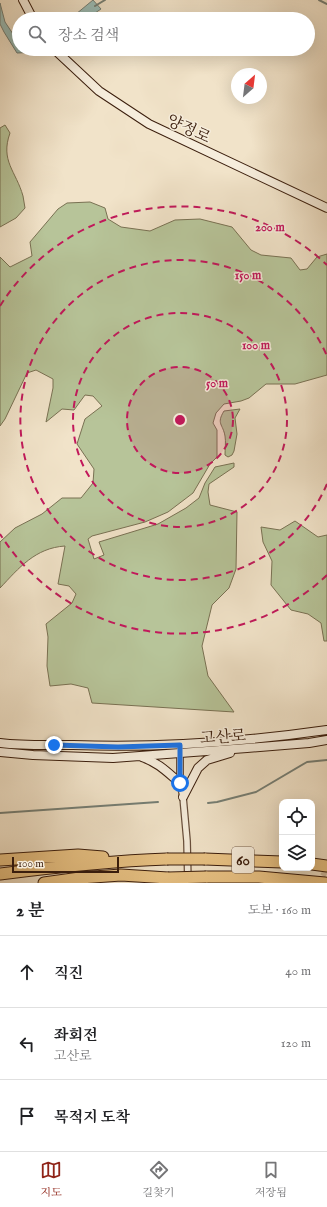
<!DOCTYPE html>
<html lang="ko">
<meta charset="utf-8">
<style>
:root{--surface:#fff;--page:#f2f2f2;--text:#202124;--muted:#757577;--line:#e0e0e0;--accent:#8f2418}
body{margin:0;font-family:"IM FELL English","Noto Serif KR",serif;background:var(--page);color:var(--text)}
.controls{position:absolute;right:12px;bottom:12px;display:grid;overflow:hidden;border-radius:8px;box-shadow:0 4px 16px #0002}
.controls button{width:36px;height:36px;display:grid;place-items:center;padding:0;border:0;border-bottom:1px solid var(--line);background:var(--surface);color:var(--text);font:20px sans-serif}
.compass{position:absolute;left:231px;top:68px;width:36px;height:36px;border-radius:50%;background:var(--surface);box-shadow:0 4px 16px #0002;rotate:28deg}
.scale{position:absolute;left:12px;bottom:10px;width:107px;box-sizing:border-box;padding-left:4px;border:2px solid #3b1e0d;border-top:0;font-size:11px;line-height:14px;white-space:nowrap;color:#3b1e0d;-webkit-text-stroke:3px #f6eddc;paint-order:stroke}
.stop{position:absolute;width:12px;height:12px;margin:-9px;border:3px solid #1a73e8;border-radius:50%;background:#fff}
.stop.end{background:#1a73e8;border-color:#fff;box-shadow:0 1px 4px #0008}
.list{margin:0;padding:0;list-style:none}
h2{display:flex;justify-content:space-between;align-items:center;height:52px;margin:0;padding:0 16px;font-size:17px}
h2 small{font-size:13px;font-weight:400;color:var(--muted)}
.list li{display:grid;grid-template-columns:26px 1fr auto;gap:12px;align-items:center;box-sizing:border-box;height:72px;padding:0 16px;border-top:1px solid var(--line)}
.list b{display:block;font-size:15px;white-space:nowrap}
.list p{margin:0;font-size:13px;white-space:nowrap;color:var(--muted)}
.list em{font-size:13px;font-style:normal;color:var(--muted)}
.icon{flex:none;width:22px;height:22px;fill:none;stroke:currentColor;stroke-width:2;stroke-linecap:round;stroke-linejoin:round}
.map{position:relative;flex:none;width:327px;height:883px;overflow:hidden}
.search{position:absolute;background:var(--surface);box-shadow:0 4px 16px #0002;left:12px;right:12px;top:12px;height:44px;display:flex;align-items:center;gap:10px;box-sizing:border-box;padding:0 14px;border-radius:22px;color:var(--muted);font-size:15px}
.sheet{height:268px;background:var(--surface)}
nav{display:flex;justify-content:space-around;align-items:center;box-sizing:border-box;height:56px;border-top:1px solid var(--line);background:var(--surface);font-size:11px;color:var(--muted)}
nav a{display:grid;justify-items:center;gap:2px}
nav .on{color:var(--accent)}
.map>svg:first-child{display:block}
</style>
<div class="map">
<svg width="327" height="883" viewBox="0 0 327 883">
<rect width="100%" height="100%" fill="#f1e3c9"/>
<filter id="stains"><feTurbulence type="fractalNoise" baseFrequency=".005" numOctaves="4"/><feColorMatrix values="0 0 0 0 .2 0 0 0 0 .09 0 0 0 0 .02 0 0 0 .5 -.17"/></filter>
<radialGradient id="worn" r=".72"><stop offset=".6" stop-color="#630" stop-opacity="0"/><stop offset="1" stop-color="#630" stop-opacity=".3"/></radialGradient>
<!-- green -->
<path fill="#b7c499" stroke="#797153" d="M5 125 10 133C0 161 16 171 23 196 24 200 24 204 25 208L16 218 0 227V128Z
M90 202 105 208 108 219 121 227 150 231 175 220 200 219 232 227 251 250 261 255 291 258 300 270 307 269 317 257 327 254V375L295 384H266L249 398 241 401 224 404 216 413 213 423 217 430V457L210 464 193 493 168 512 145 522 92 536 88 539 94 559 104 555 99 542 158 524 186 508 199 498 205 483 215 467 234 463V467L209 484 208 492 210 505 237 512 236 569 229 588 212 605 202 646 208 676 234 712 92 703 88 688 71 684 50 686 47 666 48 637 46 624 72 603 76 594 69 586 58 584 65 546C35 548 19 568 0 588V542L15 528 42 514 62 498H81L93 483 94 469 77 444 85 419 102 406 93 396 85 395 74 410 62 409 46 422 53 388V379L36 370 27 373 5 419 0 426V257L10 267 32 256 30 242 58 209 67 203Z
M240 409 235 418 237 434 234 451 232 455 228 457 225 455C225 449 226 442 225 436 223 424 216 424 224 411Z
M295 521 318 537 327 535V641H324L321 623 308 614 291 610 271 585 272 561 263 542 261 527 280 530Z"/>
<!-- water -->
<path fill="#9bbeb8" stroke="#757e74" d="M93 0 101 9 86 19H70Z
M0 3 5 22 17 40 19 41V49H41L40 52 17 53 4 32 0 24Z"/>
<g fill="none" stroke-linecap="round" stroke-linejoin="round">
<!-- stream -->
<path stroke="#757e74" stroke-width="2" d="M319 0 327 4
M95 6 105 0
M208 803 217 802 256 792 307 762 327 760
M0 813 158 802"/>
<!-- street-tunnel -->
<path stroke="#cdbca3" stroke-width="5.5" stroke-dasharray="5.5 3" stroke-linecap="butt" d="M318 883 327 869"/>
<!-- street casing -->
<g stroke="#684f3c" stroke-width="8">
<path id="street" d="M180 750V783L183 797 187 841 188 883"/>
</g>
<!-- secondary casing -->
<g stroke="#3b1e0d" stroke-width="10">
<path id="secondary" d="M23 0 33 19
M54 49 99 91 149 124 327 208
M0 743C24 746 49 745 73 745 158 748 243 742 327 730
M0 752 33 755 113 758 247 748 309 743 327 740
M142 757C159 763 167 772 180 783
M183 797 198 768 207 760 230 753"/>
</g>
<!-- highway casing -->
<g stroke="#3b1e0d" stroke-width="13">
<path id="highway" d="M205 859 282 862
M0 860 78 855 103 857
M312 864 327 866
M0 874C55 867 111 861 167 859
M206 877H259L325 883
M44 883 80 878 121 875 168 878"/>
</g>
<!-- street -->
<use href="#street" stroke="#f6eddc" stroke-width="5.5"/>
<!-- secondary -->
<use href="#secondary" stroke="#f6eddc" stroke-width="8"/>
<!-- highway -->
<use href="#highway" stroke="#e8c284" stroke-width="11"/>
<!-- highway-bridge casing -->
<g stroke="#3b1e0d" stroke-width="13" stroke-linecap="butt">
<path id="highway-bridge" d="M167 859H205
M168 878 206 877"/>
</g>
<!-- highway-bridge -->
<use href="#highway-bridge" stroke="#e8c284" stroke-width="11"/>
</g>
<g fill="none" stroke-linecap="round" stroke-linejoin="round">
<!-- route -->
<path stroke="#1a73e8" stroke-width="5" d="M54 745 118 747 180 745V783"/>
</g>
<!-- distance rings -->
<circle cx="180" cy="420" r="53" fill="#c2185b" fill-opacity=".12"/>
<g fill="none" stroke="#c2185b" stroke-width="2" stroke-dasharray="7 5">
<circle cx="180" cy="420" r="53"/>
<circle cx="180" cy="420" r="107"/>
<path d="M327 484A160 160 0 1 1 327 356"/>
<path d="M327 575A213 213 0 0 1 0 534M0 306A213 213 0 0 1 327 265"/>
</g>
<g text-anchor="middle" stroke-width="3" stroke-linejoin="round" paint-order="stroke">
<!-- shield labels -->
<rect fill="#f6eddc" stroke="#735c4b" stroke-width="1" x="232" y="847" width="22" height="26" rx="3"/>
<g font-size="15" font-weight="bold" fill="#3b1e0d">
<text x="243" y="865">60</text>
</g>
<!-- street labels -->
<g font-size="16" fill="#3b1e0d" stroke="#f6eddc">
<text transform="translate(189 128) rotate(25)" y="6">양정로</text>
<text transform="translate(223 736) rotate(-4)" y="6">고산로</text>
</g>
</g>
<circle cx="180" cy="420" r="6" fill="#c2185b" stroke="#f6eddc" stroke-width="2"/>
<g font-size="12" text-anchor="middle" font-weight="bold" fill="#c2185b" stroke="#f6eddc" stroke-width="3" stroke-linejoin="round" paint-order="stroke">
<text x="270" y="231">200 m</text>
<text x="248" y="279">150 m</text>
<text x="256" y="349">100 m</text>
<text x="217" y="387">50 m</text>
</g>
<rect width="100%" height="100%" filter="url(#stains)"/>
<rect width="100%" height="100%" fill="url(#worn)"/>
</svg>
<div class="controls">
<button><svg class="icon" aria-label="locate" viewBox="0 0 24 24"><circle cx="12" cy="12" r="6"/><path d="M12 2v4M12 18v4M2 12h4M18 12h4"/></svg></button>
<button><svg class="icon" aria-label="layers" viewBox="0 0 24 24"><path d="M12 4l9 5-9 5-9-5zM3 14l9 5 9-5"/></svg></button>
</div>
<svg class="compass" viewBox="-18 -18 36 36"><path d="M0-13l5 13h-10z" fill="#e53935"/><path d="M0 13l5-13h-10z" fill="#757577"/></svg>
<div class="scale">100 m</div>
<div class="stop" style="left:180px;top:783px"></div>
<div class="stop end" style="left:54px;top:745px"></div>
<div class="search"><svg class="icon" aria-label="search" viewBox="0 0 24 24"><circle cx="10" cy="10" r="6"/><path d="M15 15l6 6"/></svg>장소 검색</div>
</div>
<section class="sheet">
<h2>2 분<small>도보 · 160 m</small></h2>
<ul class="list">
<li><svg class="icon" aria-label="ahead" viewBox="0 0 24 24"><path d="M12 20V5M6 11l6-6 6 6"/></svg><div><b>직진</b></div><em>40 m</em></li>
<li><svg class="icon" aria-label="left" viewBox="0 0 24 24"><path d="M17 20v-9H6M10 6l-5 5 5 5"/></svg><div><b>좌회전</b><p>고산로</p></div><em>120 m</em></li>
<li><svg class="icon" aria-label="arrive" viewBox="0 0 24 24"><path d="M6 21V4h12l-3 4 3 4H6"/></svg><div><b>목적지 도착</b></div></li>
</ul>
</section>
<nav>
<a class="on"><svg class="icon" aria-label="map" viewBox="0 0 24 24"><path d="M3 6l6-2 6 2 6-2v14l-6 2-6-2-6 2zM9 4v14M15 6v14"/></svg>지도</a>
<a><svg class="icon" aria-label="directions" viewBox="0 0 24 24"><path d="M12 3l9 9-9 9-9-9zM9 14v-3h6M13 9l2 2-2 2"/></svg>길찾기</a>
<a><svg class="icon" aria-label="saved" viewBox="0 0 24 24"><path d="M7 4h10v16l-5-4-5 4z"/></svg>저장됨</a>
</nav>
